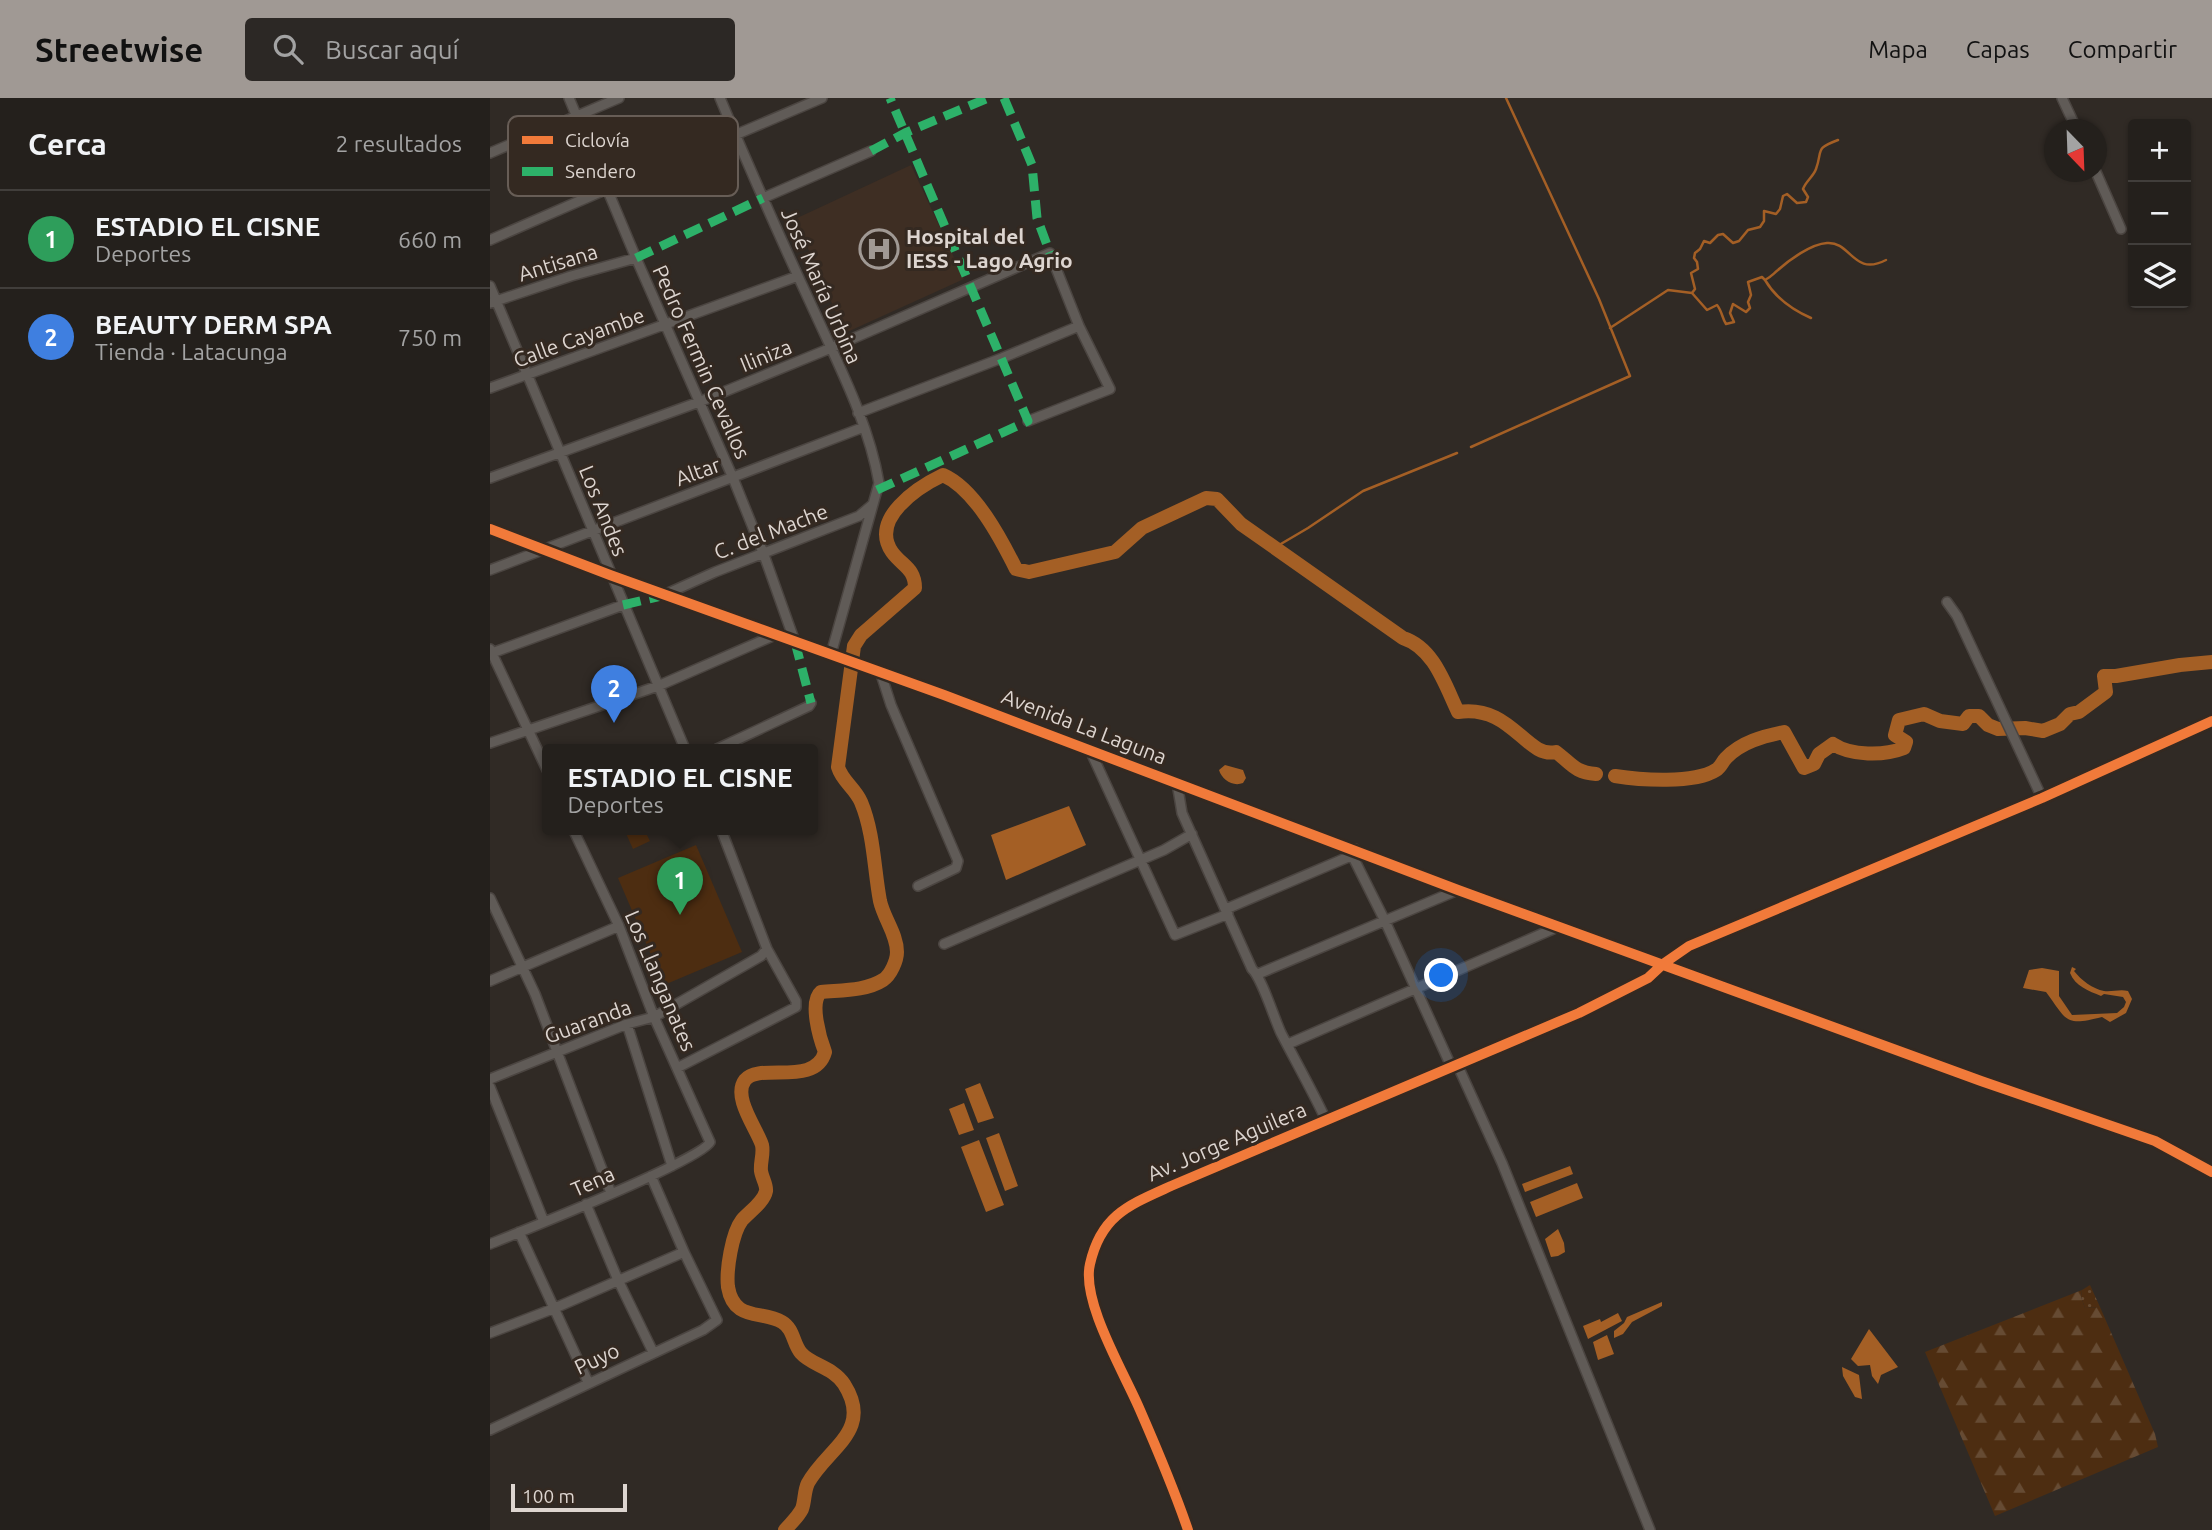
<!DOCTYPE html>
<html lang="es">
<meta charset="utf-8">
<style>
:root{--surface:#24201c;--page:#2c2825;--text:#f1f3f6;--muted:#a3a3a3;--line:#413e3b;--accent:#a09994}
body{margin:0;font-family:Ubuntu,sans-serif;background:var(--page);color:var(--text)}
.controls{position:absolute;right:21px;top:21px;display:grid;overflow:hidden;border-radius:7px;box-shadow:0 2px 5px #0004}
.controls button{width:63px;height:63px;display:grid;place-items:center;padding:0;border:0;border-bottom:2px solid var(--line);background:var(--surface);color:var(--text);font:35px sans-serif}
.compass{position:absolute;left:1554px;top:21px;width:63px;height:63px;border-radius:50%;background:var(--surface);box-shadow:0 2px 5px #0004;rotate:157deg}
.scale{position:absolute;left:21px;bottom:18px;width:116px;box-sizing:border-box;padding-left:7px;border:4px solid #ddd5d0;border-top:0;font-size:19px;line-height:24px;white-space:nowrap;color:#ddd5d0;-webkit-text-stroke:5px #342921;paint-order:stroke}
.you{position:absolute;left:952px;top:878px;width:24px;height:24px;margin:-18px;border:5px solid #fff;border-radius:50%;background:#1a73e8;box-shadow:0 0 0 10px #1a73e833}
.badge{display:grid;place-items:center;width:46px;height:46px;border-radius:50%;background:var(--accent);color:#fff;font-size:23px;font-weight:700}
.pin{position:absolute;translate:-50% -58px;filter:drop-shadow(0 2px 4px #0008)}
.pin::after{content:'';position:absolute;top:37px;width:24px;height:21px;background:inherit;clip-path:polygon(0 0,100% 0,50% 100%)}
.popup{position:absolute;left:52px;top:646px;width:276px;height:91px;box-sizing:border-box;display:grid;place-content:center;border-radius:7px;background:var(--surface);filter:drop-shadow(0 2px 5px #0005);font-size:23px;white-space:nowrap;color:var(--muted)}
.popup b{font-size:26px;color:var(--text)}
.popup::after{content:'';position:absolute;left:50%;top:100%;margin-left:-14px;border:14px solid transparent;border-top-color:var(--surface)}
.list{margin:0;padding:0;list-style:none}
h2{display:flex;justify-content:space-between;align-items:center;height:91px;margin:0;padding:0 28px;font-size:30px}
h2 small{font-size:23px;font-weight:400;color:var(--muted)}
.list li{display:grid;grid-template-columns:46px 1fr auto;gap:21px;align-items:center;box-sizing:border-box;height:98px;padding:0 28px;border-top:2px solid var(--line)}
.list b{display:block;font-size:26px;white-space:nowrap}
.list p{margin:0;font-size:23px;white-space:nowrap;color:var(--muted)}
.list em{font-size:23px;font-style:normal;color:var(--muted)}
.icon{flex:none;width:38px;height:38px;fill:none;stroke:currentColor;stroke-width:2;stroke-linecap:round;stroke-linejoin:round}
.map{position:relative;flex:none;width:1722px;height:1432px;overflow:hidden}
header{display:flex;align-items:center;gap:42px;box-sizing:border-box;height:98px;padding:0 35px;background:var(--accent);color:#111}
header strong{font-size:33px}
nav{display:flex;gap:38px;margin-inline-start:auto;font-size:24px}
.search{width:490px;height:63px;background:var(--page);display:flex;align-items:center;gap:18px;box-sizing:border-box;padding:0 24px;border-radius:7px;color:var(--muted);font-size:26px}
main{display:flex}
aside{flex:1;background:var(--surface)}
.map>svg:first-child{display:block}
</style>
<header>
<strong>Streetwise</strong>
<div class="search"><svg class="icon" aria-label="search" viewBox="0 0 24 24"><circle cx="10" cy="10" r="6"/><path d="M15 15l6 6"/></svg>Buscar aquí</div>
<nav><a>Mapa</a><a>Capas</a><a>Compartir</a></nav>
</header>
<main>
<aside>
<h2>Cerca<small>2 resultados</small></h2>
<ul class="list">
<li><span class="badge" style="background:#2e9e5b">1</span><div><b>ESTADIO EL CISNE</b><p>Deportes</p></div><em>660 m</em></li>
<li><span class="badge" style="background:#3f7fe0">2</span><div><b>BEAUTY DERM SPA</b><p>Tienda · Latacunga</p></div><em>750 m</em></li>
</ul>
</aside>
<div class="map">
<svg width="1722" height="1432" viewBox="0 0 1722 1432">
<defs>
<pattern id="grass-dots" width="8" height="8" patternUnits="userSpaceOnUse" patternTransform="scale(1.75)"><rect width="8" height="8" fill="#4d2d11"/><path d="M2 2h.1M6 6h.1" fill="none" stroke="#664b33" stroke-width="1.8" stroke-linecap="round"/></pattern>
<pattern id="forest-firs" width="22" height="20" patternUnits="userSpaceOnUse" patternTransform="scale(1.75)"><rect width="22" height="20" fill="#4d2d11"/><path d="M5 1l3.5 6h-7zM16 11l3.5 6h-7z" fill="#664b33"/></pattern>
</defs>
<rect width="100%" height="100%" fill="#302a25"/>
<!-- built -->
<path fill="#3e2e23" d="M421 67 474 181 355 235 305 121Z"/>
<!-- grass -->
<path fill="url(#grass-dots)" d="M1600 1187 1610 1209 1595 1210 1591 1199 1592 1192Z"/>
<!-- forest -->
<path fill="url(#forest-firs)" d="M1592 1192 1591 1199 1595 1210 1610 1209 1665 1336 1668 1349 1505 1418 1435 1254Z"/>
<!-- park -->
<path fill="#4d2d11" d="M134 731H154L160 743 143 751Z
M206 747 252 854 174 887 128 780Z"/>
<!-- water -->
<path fill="#a45f25" d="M735 667 753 672 756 680 753 685C743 689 732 682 729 672Z
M579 708 596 747 516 782 501 737Z
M1582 869 1586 871 1584 873C1591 882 1603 891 1614 893 1622 894 1630 891 1638 893L1642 901 1636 915 1620 924 1612 919C1574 929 1577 922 1556 894L1533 890 1539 872 1552 870 1569 873V898L1582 917 1627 915 1634 909 1636 904 1633 899 1614 896 1611 898C1599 893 1585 888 1580 875Z
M490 985 504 1020 488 1025 475 991Z
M474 1005 484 1032 469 1037 459 1011Z
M509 1035 528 1088 515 1093 496 1040Z
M489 1042 514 1107 496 1114 471 1049Z
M1080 1068 1083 1076 1035 1094 1032 1086Z
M1087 1085 1093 1100 1046 1119 1040 1104Z
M1068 1131 1074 1145 1075 1154 1068 1158 1061 1159 1055 1141Z
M1172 1204V1208L1142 1224 1133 1236 1124 1240V1233L1134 1225 1137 1219Z
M1128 1215 1132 1223 1098 1241 1093 1228 1110 1221 1111 1224Z
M1379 1231 1408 1269 1391 1277 1388 1286 1382 1278 1380 1267 1368 1268 1361 1261Z
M1117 1237 1124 1256 1108 1262 1103 1244Z
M1352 1269 1369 1277 1372 1301 1365 1299 1353 1278Z"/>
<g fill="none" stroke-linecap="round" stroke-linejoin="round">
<!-- stream -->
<path stroke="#a45f25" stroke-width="2.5" d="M1275 182C1285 199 1303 212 1321 220
M1202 195 1217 212 1227 207C1232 213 1232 220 1236 226L1244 224 1240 215 1243 206 1256 214 1260 210 1258 204 1261 197 1258 184 1272 179 1275 182C1281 179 1283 176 1288 172 1299 162 1321 146 1337 145 1361 143 1363 179 1396 162
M1120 230 1178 192 1202 195 1205 191 1201 175 1208 171 1207 164 1204 160 1205 155 1210 151 1214 143 1220 145 1228 137 1233 136 1243 145 1249 143 1258 132 1270 129 1274 123V113L1286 116 1290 111 1293 98 1297 96 1307 105 1316 104 1318 99 1313 91C1316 83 1323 79 1326 71 1333 52 1324 51 1348 42
M981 349 1140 278 1109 201 1016 0
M784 450 818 430 873 393 967 355"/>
<!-- river -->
<path stroke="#a45f25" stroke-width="14" d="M1125 678C1150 682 1204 686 1226 672 1231 669 1232 664 1236 660 1251 644 1274 638 1294 634L1314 670 1324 666 1329 656 1343 646C1361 658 1394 658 1414 650L1416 644 1405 637 1409 622 1434 616 1450 623 1473 626 1479 618H1489L1498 627 1508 631 1535 630 1553 633 1570 626 1580 616 1589 614 1616 594 1614 578H1626L1690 567 1722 564
M295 1432C301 1425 308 1419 312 1411 315 1403 314 1393 318 1385 337 1350 384 1333 354 1286 343 1269 321 1267 311 1255 303 1246 304 1231 292 1224 272 1212 244 1224 238 1189 236 1172 242 1135 252 1122 259 1114 274 1104 276 1093 277 1087 272 1080 271 1073 270 1064 274 1056 272 1047 267 1031 242 999 255 982 270 964 325 989 335 954 330 941 319 904 331 894 351 892 376 893 393 882 401 877 407 862 407 854 407 836 394 821 390 803 384 771 384 735 371 704 365 690 352 683 348 669L364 548 371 537 425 490C425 470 412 468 402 454 379 421 428 389 453 377 485 391 511 441 526 471L539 474 625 454 652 430 716 400 727 401 751 426 913 540C944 550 955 587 968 614 1022 606 1036 661 1066 654 1082 666 1084 674 1106 676"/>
<!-- minor casing -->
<g stroke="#4b4541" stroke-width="12">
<path id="minor" d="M79 0 146 160 243 380 274 457 305 544
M230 0C260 72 292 144 325 215 350 270 379 326 389 385L341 556
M1572 0 1587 32
M245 37 332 0
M0 55 129 0
M1606 74 1631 131
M273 100 381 53
M0 142 117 91
M0 188 195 651
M0 205 81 178 146 160
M0 290 308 178
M368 315 512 260 589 228
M0 380 209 304 341 250 560 155 589 228 620 291 538 323
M0 431 120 477 454 597 968 792 1491 983 1665 1043 1722 1074
M0 472 374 329
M176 496 225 474 369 418 382 407
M1457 504 1467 518 1552 700
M0 551 57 672
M2 555 133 507
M390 573 401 607 468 763 466 770 428 788
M0 645 168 588 285 537
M227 651 319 608 321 605
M600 652 685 837 738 816
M687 685 692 715 762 871C772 880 784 920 791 935 806 964 822 992 836 1022
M865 751 863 757 865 763 895 823 961 968
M0 800 45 896 121 1095
M736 811 863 757
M454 846 674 752 702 736
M768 876 968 792
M0 883 129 828
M137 926 182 1068
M798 946 1070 828
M967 966 1012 1065 1160 1432
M187 970 306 909V903L277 851 231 731
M0 981 137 926 164 919 271 858 277 851
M0 989 54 1124
M96 1106 128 1182 163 1254
M29 1134 98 1284
M0 1146C30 1134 212 1062 220 1044L164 919 129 828 83 731
M0 1235 65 1210 194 1154
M0 1332 213 1232 227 1222 194 1154 161 1078
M698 1432C684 1391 667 1351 650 1312 635 1276 591 1204 600 1166 611 1117 639 1107 681 1088L1089 915 1158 880 1173 866 1199 848 1552 700 1722 623"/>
</g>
<!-- minor -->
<use href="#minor" stroke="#605b57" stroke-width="9"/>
<!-- quiet -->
<path stroke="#2db169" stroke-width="9" stroke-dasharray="18 9" stroke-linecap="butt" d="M514 0 542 67 547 120 560 155
M381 53 415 35 498 0
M117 91 245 37
M146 160 273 100
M387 392 538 323 400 0
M133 507 171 498
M305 544 321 605"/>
<!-- cycleway casing -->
<g stroke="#342921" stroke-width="15">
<path id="cycleway" d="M0 431 120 477 454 597 968 792 1491 983 1665 1043 1722 1074
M698 1432C684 1391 667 1351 650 1312 635 1276 591 1204 600 1166 611 1117 639 1107 681 1088L1089 915 1158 880 1173 866 1199 848 1552 700 1722 623"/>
</g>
<!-- cycleway -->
<use href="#cycleway" stroke="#f17a3a" stroke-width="10"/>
</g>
<!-- icons -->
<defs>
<g id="hospital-ring" transform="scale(2.0125)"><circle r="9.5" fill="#342921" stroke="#a09994" stroke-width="1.5"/><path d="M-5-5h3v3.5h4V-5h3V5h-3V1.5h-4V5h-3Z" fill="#a09994"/></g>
</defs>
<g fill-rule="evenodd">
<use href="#hospital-ring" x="389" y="151"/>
</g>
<g text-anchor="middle" stroke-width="6" stroke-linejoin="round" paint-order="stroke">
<!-- poi labels -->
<g font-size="21" font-weight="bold" fill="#ddd5d0" stroke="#342921" text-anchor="start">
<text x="416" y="146">Hospital del<tspan x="416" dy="24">IESS - Lago Agrio</tspan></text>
</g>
<!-- street labels -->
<g font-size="21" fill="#ddd5d0" stroke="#342921">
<text transform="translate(68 165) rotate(-17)" y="7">Antisana</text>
<text transform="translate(331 188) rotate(66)" y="7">José María Urbina</text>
<text transform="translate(89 240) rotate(-20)" y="7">Calle Cayambe</text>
<text transform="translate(276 258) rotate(-22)" y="7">Iliniza</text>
<text transform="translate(211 264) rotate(66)" y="7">Pedro Fermin Cevallos</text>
<text transform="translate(208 374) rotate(-20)" y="7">Altar</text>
<text transform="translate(113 413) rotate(68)" y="7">Los Andes</text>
<text transform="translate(281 434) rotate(-21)" y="7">C. del Mache</text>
<text transform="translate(594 629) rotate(21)" y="7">Avenida La Laguna</text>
<text transform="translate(170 883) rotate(67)" y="7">Los Llanganates</text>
<text transform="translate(98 924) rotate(-20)" y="7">Guaranda</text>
<text transform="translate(737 1044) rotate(-23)" y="7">Av. Jorge Aguilera</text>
<text transform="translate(103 1084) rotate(-24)" y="7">Tena</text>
<text transform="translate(107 1261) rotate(-25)" y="7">Puyo</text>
</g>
</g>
<!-- legend -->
<rect x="18" y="18" width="230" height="80" rx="10" fill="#342921" stroke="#675d56" stroke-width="2"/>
<rect x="32" y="38" width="31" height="8" fill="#f17a3a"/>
<rect x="32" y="69" width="31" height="9" fill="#2db169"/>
<g font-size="19" fill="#ddd5d0">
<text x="75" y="49">Ciclovía</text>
<text x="75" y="80">Sendero</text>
</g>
</svg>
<div class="controls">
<button>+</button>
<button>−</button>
<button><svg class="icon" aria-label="layers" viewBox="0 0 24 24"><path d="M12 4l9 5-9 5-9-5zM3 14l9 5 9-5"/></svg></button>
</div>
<svg class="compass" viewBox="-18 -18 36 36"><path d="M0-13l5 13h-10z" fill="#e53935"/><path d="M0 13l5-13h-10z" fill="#a3a3a3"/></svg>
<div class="scale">100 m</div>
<div class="you"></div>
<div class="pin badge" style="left:190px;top:817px;background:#2e9e5b">1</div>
<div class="popup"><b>ESTADIO EL CISNE</b>Deportes</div>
<div class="pin badge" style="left:124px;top:625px;background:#3f7fe0">2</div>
</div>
</main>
